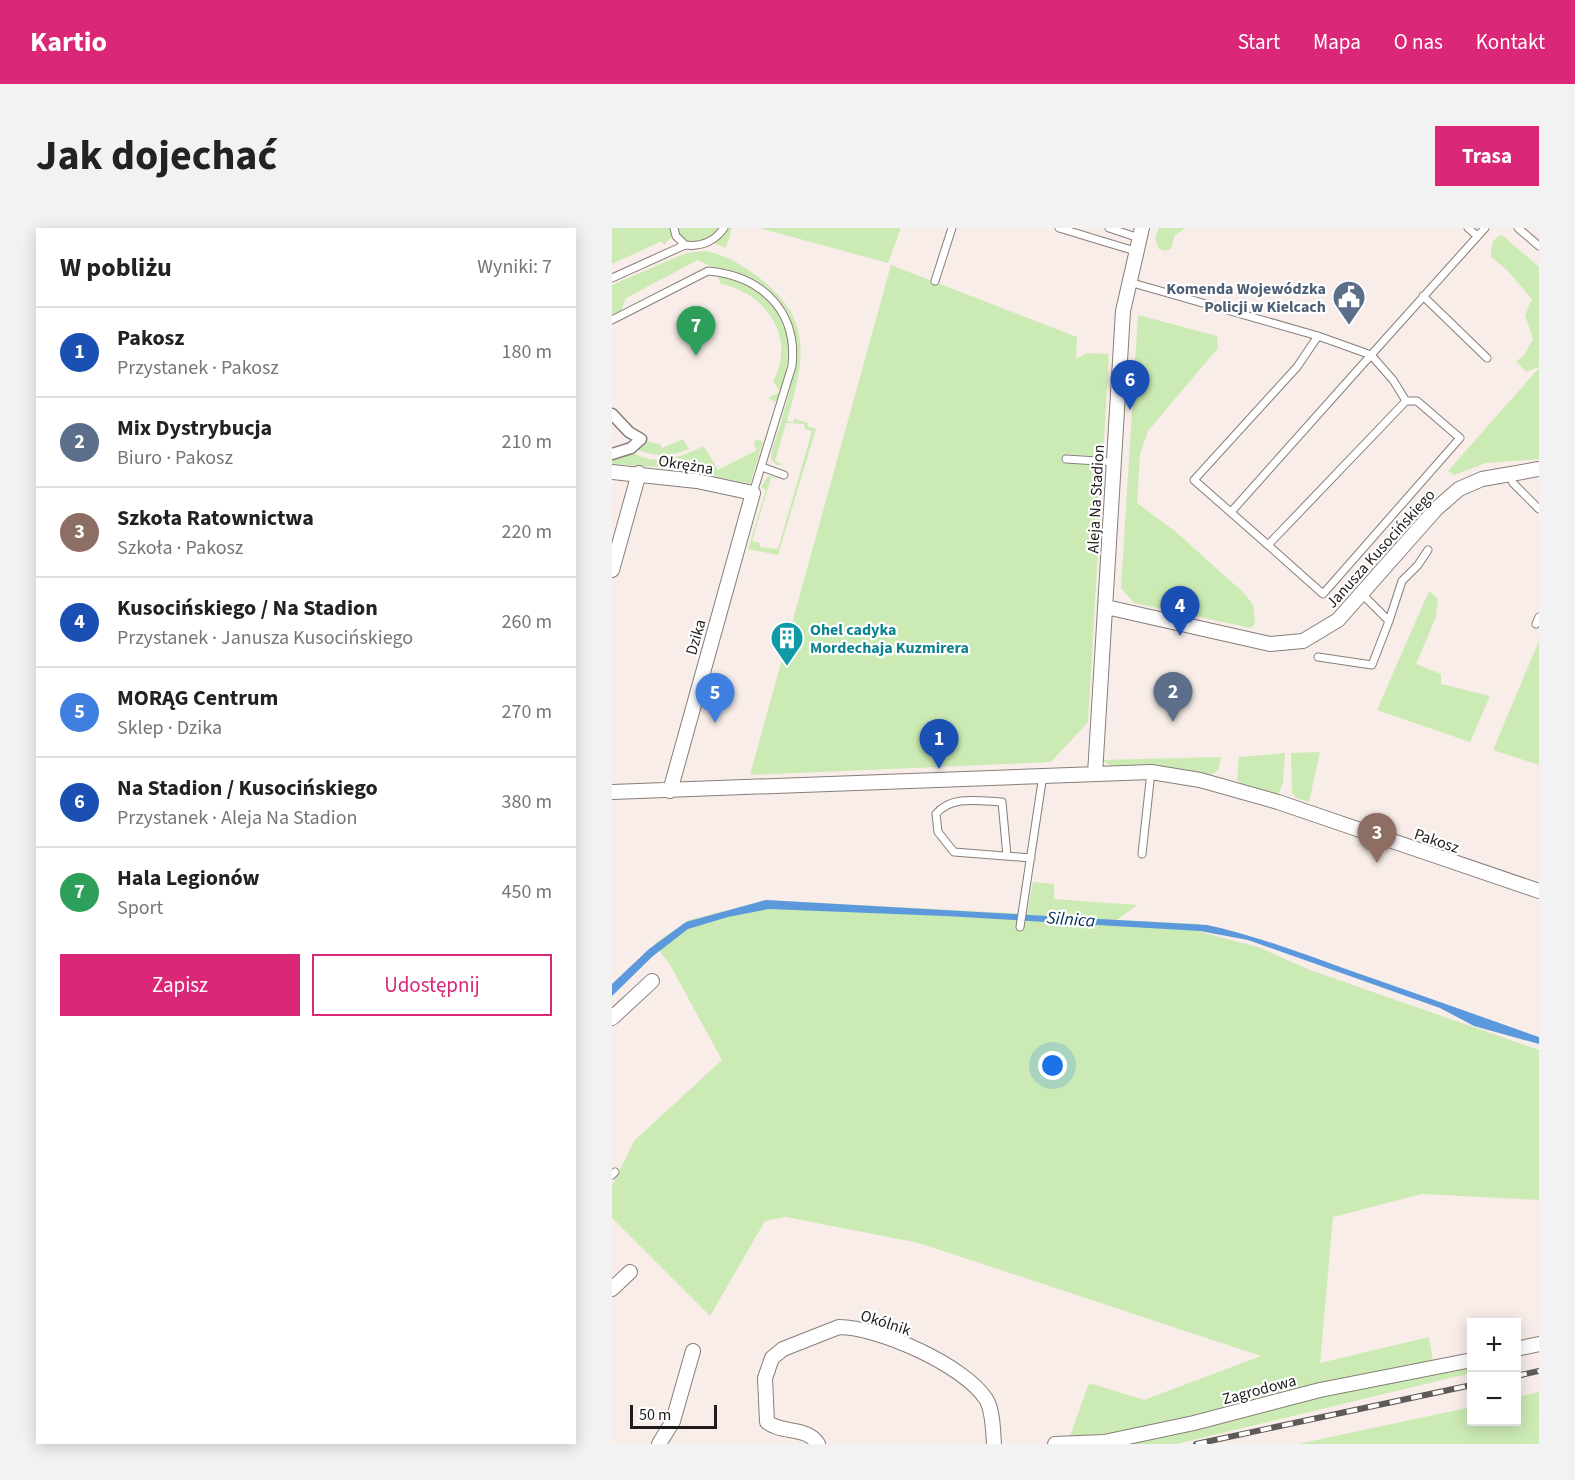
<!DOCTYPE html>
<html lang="pl">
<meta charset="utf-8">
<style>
:root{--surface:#fff;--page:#f2f2f2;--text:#222;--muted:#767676;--line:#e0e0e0;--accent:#db2777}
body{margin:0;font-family:"Source Sans 3",sans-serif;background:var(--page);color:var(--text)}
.controls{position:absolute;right:18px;bottom:18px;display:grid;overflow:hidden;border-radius:0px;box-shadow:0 3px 15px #0003}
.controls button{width:54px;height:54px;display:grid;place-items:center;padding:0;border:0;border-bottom:2px solid var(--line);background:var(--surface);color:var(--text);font:30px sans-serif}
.scale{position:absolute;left:18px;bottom:15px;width:87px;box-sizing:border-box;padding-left:6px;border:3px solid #201c1b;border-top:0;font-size:16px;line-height:21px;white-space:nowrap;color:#201c1b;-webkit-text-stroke:4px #fff;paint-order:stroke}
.you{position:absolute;left:441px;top:838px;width:21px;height:21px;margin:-15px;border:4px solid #fff;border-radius:50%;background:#1a73e8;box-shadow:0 0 0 9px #1a73e833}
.badge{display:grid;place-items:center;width:39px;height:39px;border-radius:50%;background:var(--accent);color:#fff;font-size:20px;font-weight:700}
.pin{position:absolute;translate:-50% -50px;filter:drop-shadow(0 2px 3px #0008)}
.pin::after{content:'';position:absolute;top:32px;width:21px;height:18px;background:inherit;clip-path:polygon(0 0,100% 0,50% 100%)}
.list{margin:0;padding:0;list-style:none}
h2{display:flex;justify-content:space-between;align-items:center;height:78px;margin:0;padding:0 24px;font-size:26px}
h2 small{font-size:20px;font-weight:400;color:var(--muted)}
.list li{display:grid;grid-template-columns:39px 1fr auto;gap:18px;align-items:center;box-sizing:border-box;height:90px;padding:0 24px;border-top:2px solid var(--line)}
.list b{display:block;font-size:22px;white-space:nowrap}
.list p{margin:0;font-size:20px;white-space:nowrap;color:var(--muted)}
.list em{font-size:20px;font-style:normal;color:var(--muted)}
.actions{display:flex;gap:12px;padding:18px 24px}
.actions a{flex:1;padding:14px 0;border:2px solid var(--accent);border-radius:0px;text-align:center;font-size:21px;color:var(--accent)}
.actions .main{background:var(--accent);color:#fff}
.map{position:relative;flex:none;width:927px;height:1216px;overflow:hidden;border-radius:0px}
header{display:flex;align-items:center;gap:36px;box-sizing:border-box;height:84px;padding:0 30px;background:var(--accent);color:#fff}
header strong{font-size:28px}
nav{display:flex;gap:33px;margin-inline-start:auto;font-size:21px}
.intro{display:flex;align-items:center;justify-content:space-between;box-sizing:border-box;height:144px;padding:0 36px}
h1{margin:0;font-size:42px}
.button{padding:15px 27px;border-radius:0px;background:var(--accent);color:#fff;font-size:21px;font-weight:700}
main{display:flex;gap:36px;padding:0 36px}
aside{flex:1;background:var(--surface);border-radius:0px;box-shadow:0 3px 15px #0003}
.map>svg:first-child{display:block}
</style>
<header>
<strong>Kartio</strong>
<nav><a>Start</a><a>Mapa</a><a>O nas</a><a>Kontakt</a></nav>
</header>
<div class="intro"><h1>Jak dojechać</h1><a class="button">Trasa</a></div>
<main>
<aside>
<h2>W pobliżu<small>Wyniki: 7</small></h2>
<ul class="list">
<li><span class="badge" style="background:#1a4fb4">1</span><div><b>Pakosz</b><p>Przystanek · Pakosz</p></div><em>180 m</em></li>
<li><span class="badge" style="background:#5c6f8a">2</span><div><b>Mix Dystrybucja</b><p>Biuro · Pakosz</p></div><em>210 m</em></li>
<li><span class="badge" style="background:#8d6e63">3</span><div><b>Szkoła Ratownictwa</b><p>Szkoła · Pakosz</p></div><em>220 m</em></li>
<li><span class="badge" style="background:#1a4fb4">4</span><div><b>Kusocińskiego / Na Stadion</b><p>Przystanek · Janusza Kusocińskiego</p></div><em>260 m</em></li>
<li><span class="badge" style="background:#3f7fe0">5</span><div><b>MORĄG Centrum</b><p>Sklep · Dzika</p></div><em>270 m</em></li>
<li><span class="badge" style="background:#1a4fb4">6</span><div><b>Na Stadion / Kusocińskiego</b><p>Przystanek · Aleja Na Stadion</p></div><em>380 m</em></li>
<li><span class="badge" style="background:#2e9e5b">7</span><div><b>Hala Legionów</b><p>Sport</p></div><em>450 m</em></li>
</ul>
<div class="actions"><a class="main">Zapisz</a><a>Udostępnij</a></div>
</aside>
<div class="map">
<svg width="927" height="1216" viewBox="0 0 927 1216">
<rect width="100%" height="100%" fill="#f8ede8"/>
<!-- green -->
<path fill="#ccebb4" d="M0 0H120L114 20 92 11 75 14 66 7 60 8 52 17 50 13 0 36Z
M147 0H289L276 35Z
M547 0H574L563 7 559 21 553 23 547 21 543 11Z
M890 7 927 39V139L914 144 904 133 911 129 921 111 913 87 920 71 895 42 879 29C879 18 879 11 890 7Z
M93 23C115 27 132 38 150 52 203 94 191 135 175 193L181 195 182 191 196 195 195 198 204 201 166 327 136 321 154 262 149 259 156 248 167 250H159L140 313 148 315V319L166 321 200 203 193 201 192 196 174 195 163 233 171 237H165L159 232C159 221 165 208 168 197 183 145 202 89 146 54 126 42 104 43 86 32L14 70 9 83 0 87V57L74 25Z
M279 37 465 109 464 131 475 125 497 126 491 229 455 226 454 235 491 237 476 494 439 534 138 547Z
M105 46C175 64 188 106 167 171L162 174 156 170 168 164 161 153C185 110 154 65 109 56Z
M526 87 605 108 606 120 536 203 528 226 525 275 564 304 633 366 641 377 643 395 639 400 522 375 509 360Z
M927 140V231L874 235 842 247 836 243Z
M71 211 77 221C59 229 38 229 21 219L33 213 48 216 50 220Z
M144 211 151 214 138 256 62 240 0 236V226L17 221C39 241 69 229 92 218L106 242 145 222 142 217Z
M817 363 826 371 824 389 804 436 829 446V456L878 468 858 514 765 482Z
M927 413V537L881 522Z
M708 524 697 574 684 570 680 565 679 525Z
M673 525 671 555 666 566 630 556 625 552 627 529Z
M609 529 606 542 599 547 539 538H499L490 532Z
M421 654 442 656V671L525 677 505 692 589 696 588 704 646 719 698 742 927 822V972L810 966 721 989 708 1135 817 1109 823 1144 859 1136V1145L564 1216H455L477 1155 532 1172 649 1128 307 1015 174 989 153 993 98 1088 0 990V958L22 913 110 832 57 735 42 716 77 692 154 672 415 686Z
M927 1164V1216H686L859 1179 860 1194H904L905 1169Z"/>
<!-- water -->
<path fill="#5c98dc" d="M154 672 595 697C642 707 686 724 731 740 797 763 862 786 927 809V816L862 798 828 780 636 712 588 703 333 688 157 681 116 689 76 701 41 728 0 768V756L37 721 74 694Z"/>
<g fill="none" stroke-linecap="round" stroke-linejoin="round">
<!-- service casing -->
<g stroke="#877e79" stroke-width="9">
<path id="service" d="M62 0 64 8 73 17
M447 0 523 23
M497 0 527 10
M856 0 865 8
M906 0 927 18
M0 50 73 17C90 19 102 14 112 0
M323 53 340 0
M517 54 706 108 759 127 873 0
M811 68 875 130
M0 92 96 43C150 48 186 83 180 138L141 265
M454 231 501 234
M150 239 172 247
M897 245 901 255 927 281
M619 284 759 127 781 152 794 173
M656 317 711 366 848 210 805 173H794L656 317 582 252 685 139 706 108
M777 393 790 353 806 337 816 322
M924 396 927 389
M706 429 760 437 777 393 749 365
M530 626 539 544
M395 628 390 574C368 573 339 567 324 586L326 604 342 624 419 630
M408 699 431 547
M0 947 3 944"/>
</g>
<!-- pedestrian casing -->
<g stroke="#877e79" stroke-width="13">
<path id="pedestrian" d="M0 186 17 204 29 211 19 220 0 226"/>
</g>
<!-- minor casing -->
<g stroke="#877e79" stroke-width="16">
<path id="minor" d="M0 244 85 253 141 265 58 563
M0 342 27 245
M494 379 658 416 691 413 726 392 824 281 847 261 870 251 927 241
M483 546 511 83 530 0
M0 564 539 544 588 552 666 574 927 663
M0 790 40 753
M0 1061 18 1044
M904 1121 927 1116
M47 1216 61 1193 81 1123
M206 1216C195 1198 170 1206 155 1194L153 1150 160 1130 171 1121 227 1099C266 1099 352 1137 374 1171 381 1182 381 1203 382 1216
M443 1216 492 1214 582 1195 708 1162 860 1132"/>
</g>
<!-- service -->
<use href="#service" stroke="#fff" stroke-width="7"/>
<!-- pedestrian -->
<use href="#pedestrian" stroke="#fff" stroke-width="10"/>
<!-- minor -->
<use href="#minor" stroke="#fff" stroke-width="14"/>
<!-- rail casing -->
<g stroke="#5f5957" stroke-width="6">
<path id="rail" d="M904 1148 927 1143
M584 1216 860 1157"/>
</g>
<!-- rail -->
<use href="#rail" stroke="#fff" stroke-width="4" stroke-dasharray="11" stroke-linecap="butt"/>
</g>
<!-- icons -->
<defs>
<g id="civic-pin" transform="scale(1.725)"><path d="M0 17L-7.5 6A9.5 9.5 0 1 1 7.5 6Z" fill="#5c6f8a" stroke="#fff"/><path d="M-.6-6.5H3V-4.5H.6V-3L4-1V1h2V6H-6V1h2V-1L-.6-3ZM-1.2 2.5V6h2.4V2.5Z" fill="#fff"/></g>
<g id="building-pin" transform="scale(1.725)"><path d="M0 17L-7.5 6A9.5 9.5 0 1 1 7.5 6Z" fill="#0f9aa8" stroke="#fff"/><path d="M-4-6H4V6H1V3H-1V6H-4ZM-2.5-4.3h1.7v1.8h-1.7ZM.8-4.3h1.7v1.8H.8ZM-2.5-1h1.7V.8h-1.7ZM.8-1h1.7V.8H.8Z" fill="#fff"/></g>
</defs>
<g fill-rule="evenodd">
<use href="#civic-pin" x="737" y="69"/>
<use href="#building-pin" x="175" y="410"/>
</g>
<g text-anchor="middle" stroke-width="4.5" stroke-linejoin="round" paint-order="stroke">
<!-- service labels -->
<g font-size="16" font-weight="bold" fill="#4e5e75" stroke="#fff" text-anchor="end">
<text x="714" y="66">Komenda Wojewódzka<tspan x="714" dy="18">Policji w Kielcach</tspan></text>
</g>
<!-- street labels -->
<g font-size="16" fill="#201c1b" stroke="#fff">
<text transform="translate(74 236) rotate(9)" y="6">Okrężna</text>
<text transform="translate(483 271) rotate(-87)" y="6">Aleja Na Stadion</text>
<text transform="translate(768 320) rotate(-48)" y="6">Janusza Kusocińskiego</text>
<text transform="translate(83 409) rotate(-74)" y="6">Dzika</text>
<text transform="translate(825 612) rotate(19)" y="6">Pakosz</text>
<text transform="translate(274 1094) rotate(18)" y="6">Okólnik</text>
<text transform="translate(647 1161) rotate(-15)" y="6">Zagrodowa</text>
</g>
<!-- culture labels -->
<g font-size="16" font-weight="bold" fill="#0d838f" stroke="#fff" text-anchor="start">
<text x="198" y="407">Ohel cadyka<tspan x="198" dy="18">Mordechaja Kuzmirera</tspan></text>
</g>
<!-- water labels -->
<g font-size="18" font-style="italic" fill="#032f5b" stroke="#fff">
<text transform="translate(459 691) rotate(4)" y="6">Silnica</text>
</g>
</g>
</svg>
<div class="controls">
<button>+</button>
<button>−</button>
</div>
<div class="scale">50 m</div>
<div class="you"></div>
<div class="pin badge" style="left:327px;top:541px;background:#1a4fb4">1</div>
<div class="pin badge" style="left:561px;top:494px;background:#5c6f8a">2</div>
<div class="pin badge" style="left:765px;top:635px;background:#8d6e63">3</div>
<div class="pin badge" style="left:568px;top:408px;background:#1a4fb4">4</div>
<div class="pin badge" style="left:103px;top:495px;background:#3f7fe0">5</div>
<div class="pin badge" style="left:518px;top:182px;background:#1a4fb4">6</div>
<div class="pin badge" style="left:84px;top:128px;background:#2e9e5b">7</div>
</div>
</main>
